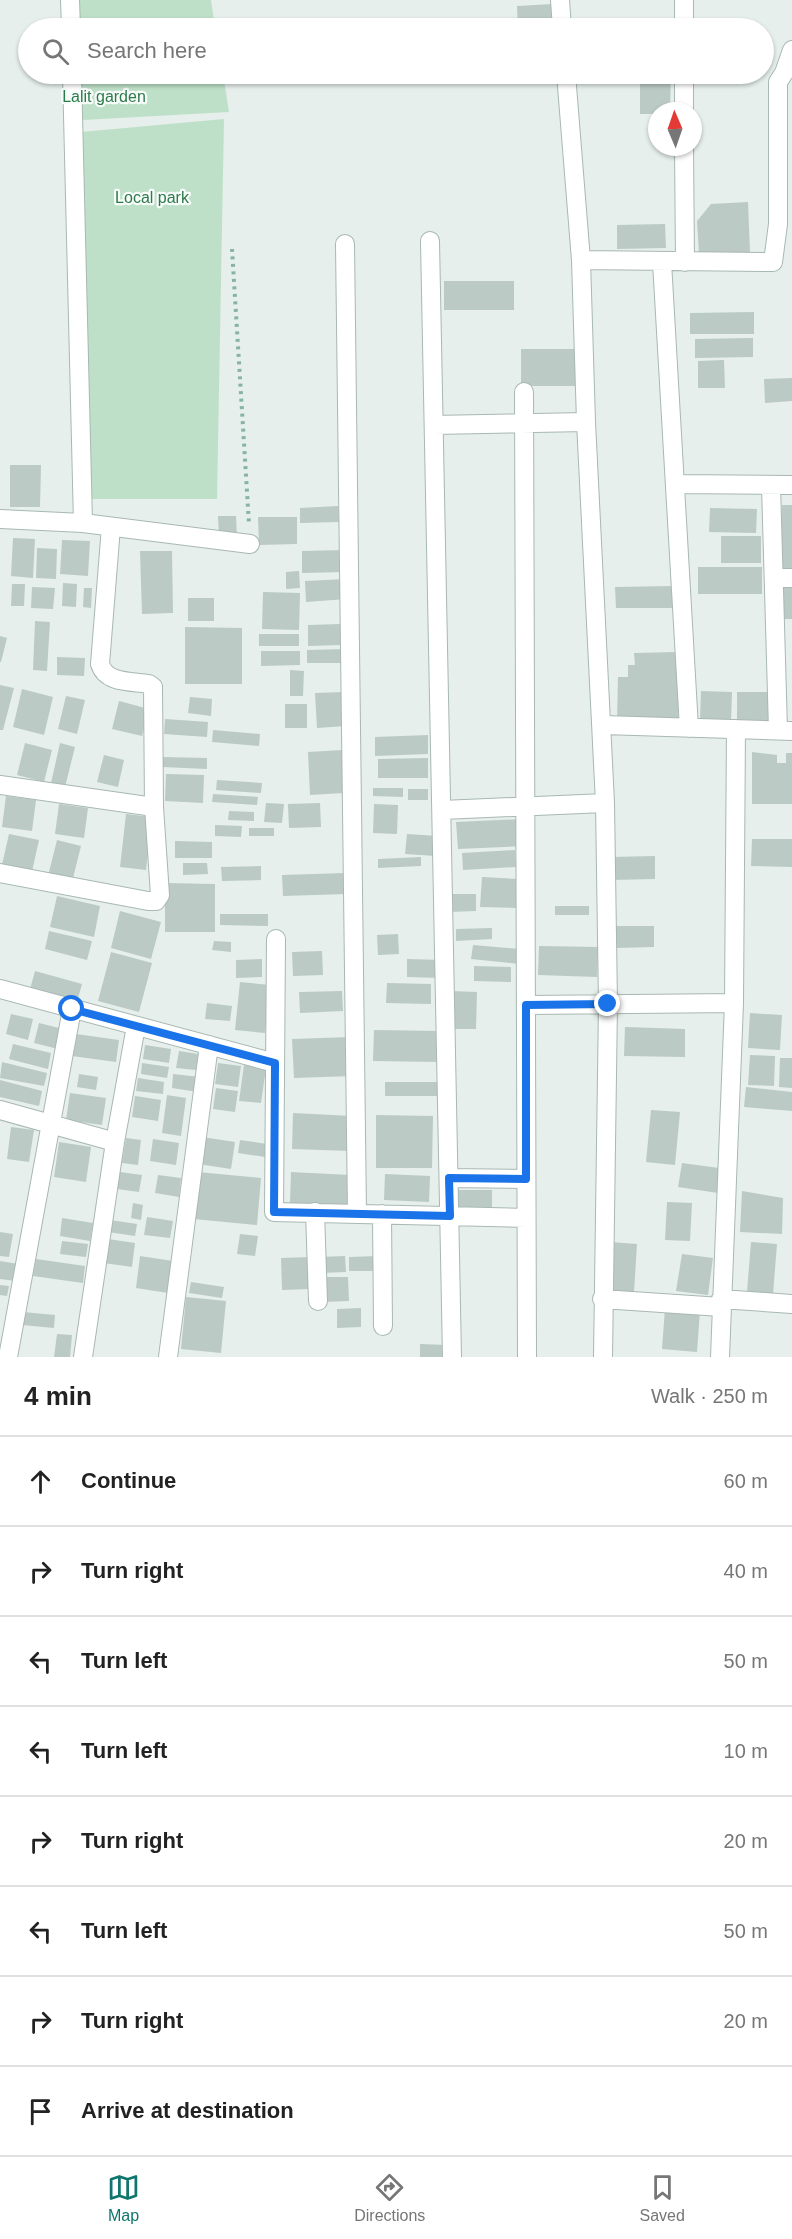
<!DOCTYPE html>
<meta charset="utf-8">
<style>
:root{--surface:#fff;--page:#f2f2f2;--text:#222;--muted:#767676;--line:#e0e0e0;--accent:#0f766e}
body{margin:0;font-family:Helvetica,sans-serif;background:var(--page);color:var(--text)}
.compass{position:absolute;left:648px;top:102px;width:54px;height:54px;border-radius:50%;background:var(--surface);box-shadow:0 2px 4px #0004;rotate:358deg}
.stop{position:absolute;width:18px;height:18px;margin:-14px;border:4px solid #1a73e8;border-radius:50%;background:#fff}
.stop.end{background:#1a73e8;border-color:#fff;box-shadow:0 2px 6px #0008}
.list{margin:0;padding:0;list-style:none}
h2{display:flex;justify-content:space-between;align-items:center;height:78px;margin:0;padding:0 24px;font-size:26px}
h2 small{font-size:20px;font-weight:400;color:var(--muted)}
.list li{display:grid;grid-template-columns:39px 1fr auto;gap:18px;align-items:center;box-sizing:border-box;height:90px;padding:0 24px;border-top:2px solid var(--line)}
.list b{display:block;font-size:22px;white-space:nowrap}
.list em{font-size:20px;font-style:normal;color:var(--muted)}
.icon{flex:none;width:33px;height:33px;fill:none;stroke:currentColor;stroke-width:2;stroke-linecap:round;stroke-linejoin:round}
.map{position:relative;flex:none;width:792px;height:1357px;overflow:hidden}
.search{position:absolute;background:var(--surface);box-shadow:0 2px 4px #0004;left:18px;right:18px;top:18px;height:66px;display:flex;align-items:center;gap:15px;box-sizing:border-box;padding:0 21px;border-radius:33px;color:var(--muted);font-size:22px}
.sheet{height:798px;background:var(--surface)}
nav{display:flex;justify-content:space-around;align-items:center;box-sizing:border-box;height:84px;border-top:2px solid var(--line);background:var(--surface);font-size:16px;color:var(--muted)}
nav a{display:grid;justify-items:center;gap:3px}
nav .on{color:var(--accent)}
.map>svg:first-child{display:block}
</style>
<div class="map">
<svg width="792" height="1357" viewBox="0 0 792 1357">
<rect width="100%" height="100%" fill="#e6efeb"/>
<!-- green -->
<path fill="#bfe0c8" d="M77 0H211L215 28H78Z
M80 74H223L229 112 83 120Z
M224 119 217 499H88L81 132Z"/>
<!-- building -->
<path fill="#bbcac4" d="M553 4 554 28H518L517 6Z
M640 74H671L670 111H657V114H640Z
M748 202 750 252 699 253 697 221 711 204Z
M665 224 666 248 617 249V225Z
M444 281H514V310H444Z
M754 312V334H690V313Z
M753 338V357L695 358V339Z
M521 349H580V386H521Z
M724 360 725 388H698V361Z
M792 378V401L765 403 764 379Z
M10 465H41L40 507H10Z
M782 505H792V570H780Z
M338 506 339 522 300 523V508Z
M710 508 757 509 756 533 709 532Z
M218 516H236L237 537H219Z
M258 517H297V544L259 545Z
M721 536H761V563H721Z
M13 538 35 539 33 578 11 576Z
M62 540 90 541 88 576 60 574Z
M37 548 57 549 56 579 36 578Z
M345 550V572L302 573V551Z
M140 551H172L173 613 142 614Z
M698 567H762V594H698Z
M299 571 300 588 286 589V572Z
M346 579 347 599 306 602 305 581Z
M63 583 77 584 76 607 62 606Z
M12 584H25L24 606H11Z
M674 586V608H616L615 587Z
M781 586H792V619H780Z
M32 587 55 588 53 609 31 608Z
M84 588H92L91 608 83 607Z
M263 592 300 593 299 630 262 629Z
M188 598H214V621H188Z
M35 621 50 622 47 671 33 670Z
M341 624 342 645 308 646V625Z
M185 627 242 628V684H185Z
M259 634H299V646H259Z
M0 636 7 638 1 662H0Z
M347 649V663H307V650Z
M261 651H300V665L261 666Z
M678 652V720H617L618 677H628V665H635L634 653Z
M57 657 85 658 84 676 57 675Z
M290 670 304 671 303 696H290Z
M0 685 14 688 3 730H0Z
M22 689 53 697 44 735 13 727Z
M701 691 732 692 731 722 700 721Z
M344 692 346 726 317 728 315 693Z
M737 692H769V726H737Z
M66 696 85 700 77 734 58 729Z
M190 697 212 699 211 716 188 713Z
M119 701 149 709 142 736 112 729Z
M285 704H307V728H285Z
M165 719 208 722 207 737 164 734Z
M213 730 260 734 259 746 212 742Z
M428 735V754L375 756V737Z
M25 743 52 750 44 782 17 775Z
M60 743 75 747 65 787 51 783Z
M342 750 344 793 310 795 308 752Z
M752 752 777 755V763H786V753H792V804H752Z
M104 755 124 760 118 787 97 782Z
M163 757 207 758V769L162 767Z
M428 758V778H378V759Z
M166 774 204 775 203 803 165 801Z
M217 780 262 783 261 793 216 790Z
M373 788H403V797L373 796Z
M408 789H428V800H408Z
M213 794 258 797 257 805 212 802Z
M6 796 36 800 32 831 2 827Z
M266 803 284 804 282 823 264 822Z
M320 803 321 827 289 828 288 804Z
M59 804 88 808 84 838 55 834Z
M374 804 398 805 397 834 373 833Z
M229 811 254 812V821L228 820Z
M126 814 152 817 146 870 120 867Z
M522 819 524 846 458 849 456 822Z
M215 825 242 826 241 837 215 836Z
M249 828H274V836H249Z
M9 834 39 840 31 876 1 869Z
M407 834 438 836 436 856 405 854Z
M752 839H792V867L751 866Z
M57 840 81 846 71 886 47 880Z
M175 841 212 842V858H175Z
M515 850 516 867 463 870 462 853Z
M655 856V879L611 880V857Z
M421 857V866L378 868V859Z
M183 863H207L208 874 183 875Z
M261 866V880L222 881 221 867Z
M345 873 346 894 283 896 282 875Z
M482 877 518 879 517 908 480 907Z
M165 883 215 884V932H165Z
M448 894H476V911L448 912Z
M57 896 100 906 94 937 50 927Z
M555 906H589V915H555Z
M120 911 161 922 151 959 111 948Z
M220 914H268V926L220 925Z
M615 926H654V947L615 948Z
M492 928V939L456 941V929Z
M49 931 92 941 87 960 45 949Z
M398 934 399 954 378 955 377 935Z
M214 941 231 942V952L212 950Z
M473 945 520 949 519 964 471 959Z
M539 946 598 947 597 977 538 975Z
M322 951 323 975 293 976 292 952Z
M111 952 152 963 139 1012 98 1001Z
M262 959V977L236 978V960Z
M407 959 443 960 442 978 407 977Z
M474 966 511 967V982L474 981Z
M35 971 82 984 76 1005 29 993Z
M240 982 270 985 265 1033 235 1030Z
M387 983 431 984V1004L386 1003Z
M342 991 343 1011 300 1013 299 992Z
M451 991 477 992 476 1029H451Z
M207 1003 232 1006 230 1021 205 1019Z
M750 1013 782 1015 780 1050 748 1048Z
M11 1014 33 1019 28 1040 6 1034Z
M39 1023 63 1029 58 1049 34 1043Z
M625 1027 685 1029V1057L624 1056Z
M374 1030 440 1031 439 1062 373 1061Z
M76 1034 119 1040 116 1062 72 1056Z
M351 1037 353 1076 294 1078 292 1039Z
M13 1044 51 1053 48 1069 9 1059Z
M145 1045 171 1049 169 1063 143 1059Z
M179 1051 198 1054 196 1070 176 1068Z
M750 1055 775 1056 774 1086 748 1085Z
M780 1058H792V1088L779 1087Z
M2 1062 47 1073 44 1086 0 1078Z
M142 1063 169 1067 167 1078 141 1074Z
M218 1063 241 1066 238 1087 215 1084Z
M244 1065 266 1068 261 1103 239 1101Z
M79 1074 98 1077 96 1090 77 1087Z
M173 1074 200 1077 198 1092 172 1088Z
M138 1078 164 1082 163 1094 136 1091Z
M0 1080 42 1091 39 1106 0 1097Z
M385 1082H438V1096H385Z
M746 1087 792 1092V1111L744 1107Z
M216 1088 238 1091 235 1112 213 1109Z
M70 1093 106 1098 102 1125 66 1120Z
M167 1095 186 1098 181 1136 162 1133Z
M135 1096 161 1100 158 1121 132 1117Z
M651 1110 680 1112 675 1165 646 1162Z
M293 1113 352 1116 350 1151 292 1149Z
M376 1115 433 1116 432 1168H376Z
M11 1127 34 1130 29 1162 7 1159Z
M202 1137 235 1142 231 1169 198 1164Z
M126 1138 141 1140 138 1165 122 1163Z
M153 1139 179 1143 176 1165 150 1161Z
M240 1140 267 1144 265 1157 238 1153Z
M59 1142 91 1147 86 1182 54 1177Z
M682 1163 719 1168 718 1193 678 1187Z
M120 1172 142 1175 139 1192 117 1189Z
M198 1172 261 1178 257 1225 194 1219Z
M291 1172 350 1175 349 1206 290 1203Z
M385 1174 430 1176 429 1202 384 1200Z
M158 1175 181 1178 179 1197 155 1193Z
M456 1190H492V1207H455Z
M742 1191 783 1198 782 1234 740 1232Z
M667 1202 692 1203 690 1241 665 1240Z
M133 1203 143 1205 141 1220 131 1218Z
M147 1217 173 1221 170 1238 144 1235Z
M62 1218 93 1223 90 1241 60 1236Z
M110 1220 137 1224 135 1236 108 1232Z
M0 1232 13 1234 9 1257 0 1256Z
M240 1234 258 1236 255 1256 237 1254Z
M108 1239 135 1243 132 1267 104 1263Z
M62 1241 88 1244 86 1257 60 1254Z
M610 1242 637 1244 634 1292 607 1290Z
M751 1242 777 1244 773 1294 747 1292Z
M682 1254 713 1258 708 1295 676 1291Z
M140 1256 173 1261 168 1293 136 1288Z
M345 1256 346 1272 320 1273 319 1257Z
M377 1256 378 1271H349V1257Z
M310 1257V1289L282 1290 281 1258Z
M36 1259 85 1266 83 1283 33 1276Z
M0 1261 18 1264 16 1281 0 1279Z
M321 1277H348L349 1301 322 1302Z
M191 1282 224 1287 222 1298 189 1293Z
M0 1285 9 1286 7 1296 0 1295Z
M186 1297 226 1301 221 1353 181 1349Z
M361 1308V1327L337 1328V1309Z
M665 1308 700 1311 697 1352 662 1349Z
M23 1312 55 1315 54 1328 22 1325Z
M57 1334 72 1335 70 1357H54Z
M420 1344 447 1345V1357H420Z"/>
<g fill="none" stroke-linecap="round" stroke-linejoin="round">
<!-- minor casing -->
<g stroke="#a8b8b2" stroke-width="20">
<path id="minor" d="M70 0 71 28
M560 0 562 28
M684 0V28
M72 74 83 523
M566 74 581 260 586 422 605 803 608 1004 603 1357
M684 74V111
M684 147 685 262
M430 241 452 1357
M345 244 357 1213
M581 260 773 262 778 224V82L784 73 792 50
M662 262 689 728
M524 392 527 1357
M434 425 586 422
M675 484 792 485
M771 485 778 730
M0 519 83 523 250 544
M774 578H792
M603 725 792 731
M0 785 154 807
M442 810 605 803
M0 873 148 901H156L160 895 154 807 153 687 149 684C132 681 106 684 100 664L111 527
M276 939 274 1212 526 1218
M0 989 275 1063
M526 1005 734 1003
M0 1110 115 1142
M449 1178 526 1179
M315 1212 318 1301
M382 1214 383 1326
M602 1299 721 1307
M721 1299 792 1304
M8 1357 72 1009
M83 1357 115 1142 136 1026
M168 1357 209 1045
M720 1357 734 1003 736 729"/>
</g>
<!-- path -->
<path stroke="#86b3a5" stroke-width="4" stroke-dasharray="3 4.5" stroke-linecap="butt" d="M232 249 249 524"/>
<!-- minor -->
<use href="#minor" stroke="#fff" stroke-width="18"/>
</g>
<g fill="none" stroke-linecap="round" stroke-linejoin="round">
<!-- route -->
<path stroke="#1a73e8" stroke-width="8" d="M72 1009 275 1063 274 1212 450 1216 449 1178 526 1179V1005L608 1004"/>
</g>
<g text-anchor="middle" stroke-width="4.5" stroke-linejoin="round" paint-order="stroke">
<!-- park labels -->
<g font-size="16" fill="#2d7a4b" stroke="#f7fbf9">
<text x="104" y="102">Lalit garden</text>
<text x="152" y="203">Local park</text>
</g>
</g>
</svg>
<svg class="compass" viewBox="-18 -18 36 36"><path d="M0-13l5 13h-10z" fill="#e53935"/><path d="M0 13l5-13h-10z" fill="#767676"/></svg>
<div class="stop" style="left:72px;top:1009px"></div>
<div class="stop end" style="left:608px;top:1004px"></div>
<div class="search"><svg class="icon" aria-label="search" viewBox="0 0 24 24"><circle cx="10" cy="10" r="6"/><path d="M15 15l6 6"/></svg>Search here</div>
</div>
<section class="sheet">
<h2>4 min<small>Walk · 250 m</small></h2>
<ul class="list">
<li><svg class="icon" aria-label="ahead" viewBox="0 0 24 24"><path d="M12 20V5M6 11l6-6 6 6"/></svg><div><b>Continue</b></div><em>60 m</em></li>
<li><svg class="icon" aria-label="right" viewBox="0 0 24 24"><path d="M7 20v-9h11M14 6l5 5-5 5"/></svg><div><b>Turn right</b></div><em>40 m</em></li>
<li><svg class="icon" aria-label="left" viewBox="0 0 24 24"><path d="M17 20v-9H6M10 6l-5 5 5 5"/></svg><div><b>Turn left</b></div><em>50 m</em></li>
<li><svg class="icon" aria-label="left" viewBox="0 0 24 24"><path d="M17 20v-9H6M10 6l-5 5 5 5"/></svg><div><b>Turn left</b></div><em>10 m</em></li>
<li><svg class="icon" aria-label="right" viewBox="0 0 24 24"><path d="M7 20v-9h11M14 6l5 5-5 5"/></svg><div><b>Turn right</b></div><em>20 m</em></li>
<li><svg class="icon" aria-label="left" viewBox="0 0 24 24"><path d="M17 20v-9H6M10 6l-5 5 5 5"/></svg><div><b>Turn left</b></div><em>50 m</em></li>
<li><svg class="icon" aria-label="right" viewBox="0 0 24 24"><path d="M7 20v-9h11M14 6l5 5-5 5"/></svg><div><b>Turn right</b></div><em>20 m</em></li>
<li><svg class="icon" aria-label="arrive" viewBox="0 0 24 24"><path d="M6 21V4h12l-3 4 3 4H6"/></svg><div><b>Arrive at destination</b></div></li>
</ul>
</section>
<nav>
<a class="on"><svg class="icon" aria-label="map" viewBox="0 0 24 24"><path d="M3 6l6-2 6 2 6-2v14l-6 2-6-2-6 2zM9 4v14M15 6v14"/></svg>Map</a>
<a><svg class="icon" aria-label="directions" viewBox="0 0 24 24"><path d="M12 3l9 9-9 9-9-9zM9 14v-3h6M13 9l2 2-2 2"/></svg>Directions</a>
<a><svg class="icon" aria-label="saved" viewBox="0 0 24 24"><path d="M7 4h10v16l-5-4-5 4z"/></svg>Saved</a>
</nav>
